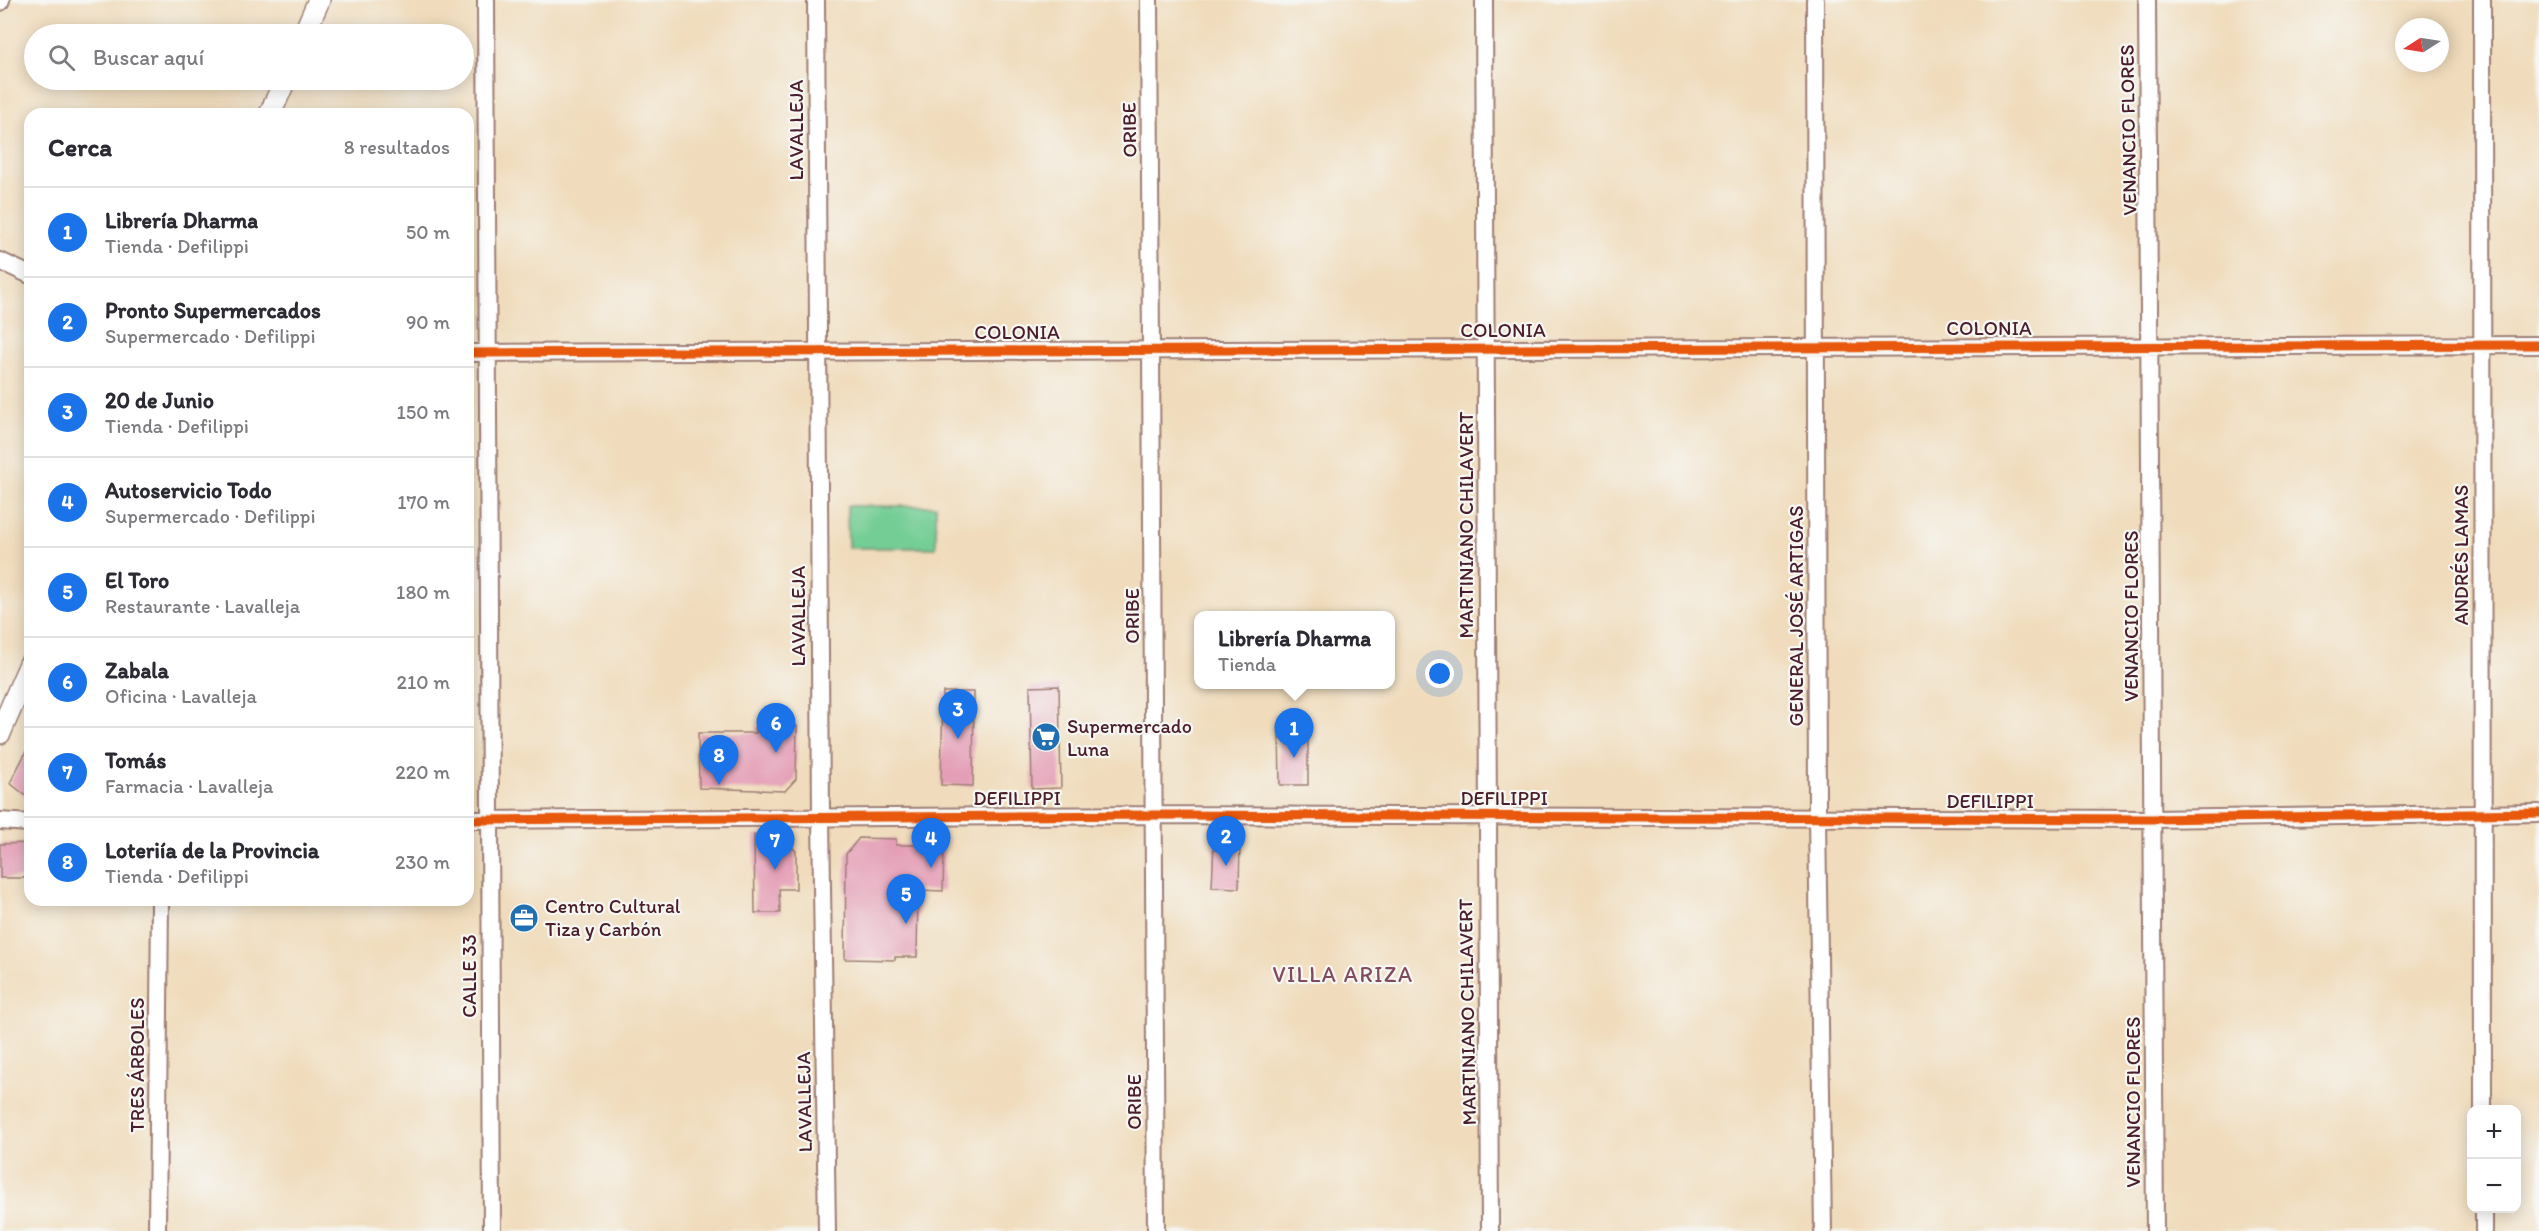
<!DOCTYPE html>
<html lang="es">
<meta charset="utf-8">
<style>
:root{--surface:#fff;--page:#f7f7f7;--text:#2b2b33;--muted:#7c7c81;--line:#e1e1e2;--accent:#1a73e8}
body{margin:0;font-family:Itim,sans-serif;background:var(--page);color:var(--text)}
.controls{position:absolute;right:18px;bottom:18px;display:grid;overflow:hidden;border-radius:12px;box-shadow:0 3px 15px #0003}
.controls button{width:54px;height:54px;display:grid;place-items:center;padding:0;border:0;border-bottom:2px solid var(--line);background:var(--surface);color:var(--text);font:30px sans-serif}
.compass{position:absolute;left:2395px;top:18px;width:54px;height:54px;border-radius:50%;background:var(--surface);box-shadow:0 3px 15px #0003;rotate:258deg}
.you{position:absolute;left:1440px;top:674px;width:21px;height:21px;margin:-15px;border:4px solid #fff;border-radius:50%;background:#1a73e8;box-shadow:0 0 0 9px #1a73e833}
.badge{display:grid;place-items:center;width:39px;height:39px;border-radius:50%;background:var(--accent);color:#fff;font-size:20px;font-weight:700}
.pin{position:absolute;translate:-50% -50px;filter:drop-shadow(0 2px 3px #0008)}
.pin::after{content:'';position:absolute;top:32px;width:21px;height:18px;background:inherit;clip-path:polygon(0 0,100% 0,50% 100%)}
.popup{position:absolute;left:1194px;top:611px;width:201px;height:78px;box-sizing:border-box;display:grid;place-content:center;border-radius:12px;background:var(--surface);filter:drop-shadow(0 2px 4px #0005);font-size:20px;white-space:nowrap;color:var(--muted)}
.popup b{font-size:22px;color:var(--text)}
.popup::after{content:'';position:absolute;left:50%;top:100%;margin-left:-12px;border:12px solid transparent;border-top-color:var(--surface)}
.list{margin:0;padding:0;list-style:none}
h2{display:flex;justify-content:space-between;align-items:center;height:78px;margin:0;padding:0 24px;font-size:26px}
h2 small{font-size:20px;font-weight:400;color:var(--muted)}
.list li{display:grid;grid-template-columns:39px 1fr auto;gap:18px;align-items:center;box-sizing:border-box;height:90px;padding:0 24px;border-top:2px solid var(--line)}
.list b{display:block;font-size:22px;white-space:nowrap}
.list p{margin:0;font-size:20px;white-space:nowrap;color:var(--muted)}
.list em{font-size:20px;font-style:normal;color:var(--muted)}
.icon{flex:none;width:33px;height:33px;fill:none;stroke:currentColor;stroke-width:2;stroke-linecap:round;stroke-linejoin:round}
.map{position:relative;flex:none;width:2539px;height:1231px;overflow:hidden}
.search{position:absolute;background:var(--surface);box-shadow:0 3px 15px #0003;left:24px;top:24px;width:450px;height:66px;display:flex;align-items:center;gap:15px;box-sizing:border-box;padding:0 21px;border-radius:33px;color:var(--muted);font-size:22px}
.panel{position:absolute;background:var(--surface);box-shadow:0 3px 15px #0003;left:24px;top:108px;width:450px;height:798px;border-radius:18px}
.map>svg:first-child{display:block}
</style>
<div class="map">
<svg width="2539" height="1231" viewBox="0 0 2539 1231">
<rect width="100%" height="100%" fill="#f6f6f2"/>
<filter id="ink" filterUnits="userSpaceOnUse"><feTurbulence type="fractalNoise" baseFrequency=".0167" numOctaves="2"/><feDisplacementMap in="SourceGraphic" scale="12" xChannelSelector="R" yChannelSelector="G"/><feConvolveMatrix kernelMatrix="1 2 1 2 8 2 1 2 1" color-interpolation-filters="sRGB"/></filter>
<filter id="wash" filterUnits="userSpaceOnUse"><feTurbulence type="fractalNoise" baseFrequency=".008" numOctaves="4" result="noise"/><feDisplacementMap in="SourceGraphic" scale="24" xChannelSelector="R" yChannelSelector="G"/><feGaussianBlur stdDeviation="1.35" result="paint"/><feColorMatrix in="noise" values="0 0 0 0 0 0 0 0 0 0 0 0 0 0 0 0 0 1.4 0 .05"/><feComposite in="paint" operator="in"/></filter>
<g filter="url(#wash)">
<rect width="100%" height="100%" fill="#f0dcbc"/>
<!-- green -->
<path fill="#73cd94" stroke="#5e7660" stroke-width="1.5" d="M847 506H936V548H848Z"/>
<g id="blocks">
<!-- building -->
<path fill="#e49eb6" d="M1059 686 1061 788 1032 789 1030 687Z
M943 692H974L973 786 941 785Z
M797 726 796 779 785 791 699 788 698 733H756V727Z
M1279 730H1308V785H1280Z
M30 744V799L10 783Z
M754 835H779L796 851V889H779L780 913H755Z
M859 838 896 839V845H944L943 891 918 890 917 957H895V960L845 959 846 854Z
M30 843V878H0V844Z
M1214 843 1240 844 1239 888 1212 887Z"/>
</g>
</g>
<g filter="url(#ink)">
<use href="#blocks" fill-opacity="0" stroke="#9d7e74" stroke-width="1.5"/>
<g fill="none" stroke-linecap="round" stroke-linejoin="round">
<!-- minor casing -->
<g stroke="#9d7e74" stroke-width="20">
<path id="minor" d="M486 0 492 1231
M816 0 821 817 827 1231
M1149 0 1156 1231
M1484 0 1490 1231
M1815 0 1817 818 1823 1231
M2147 0 2155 1231
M2482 0 2483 1110
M0 2 1 0
M0 261 30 275
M468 353 2539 345
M468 820 1154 815 2152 819 2539 813
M0 821 30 823
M2484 1208V1231
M157 1231 160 900"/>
</g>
<!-- tertiary casing -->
<g stroke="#9d7e74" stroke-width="24">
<path id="tertiary" d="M304 34 319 0
M270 114 285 80
M0 733 30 664"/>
</g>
<!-- minor -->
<use href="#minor" stroke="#fff" stroke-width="16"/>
<!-- tertiary -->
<use href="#tertiary" stroke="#fff" stroke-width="21"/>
<!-- cycleway casing -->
<g stroke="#f6f6f2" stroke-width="13">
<path id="cycleway" d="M468 353 2539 345
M468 820 1154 815 2152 819 2539 813"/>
</g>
<!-- cycleway -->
<use href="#cycleway" stroke="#e8590c" stroke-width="9"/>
</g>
</g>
<!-- icons -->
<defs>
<g id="supermarket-disc" transform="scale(1.5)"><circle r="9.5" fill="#1f6fb2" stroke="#f6f6f2"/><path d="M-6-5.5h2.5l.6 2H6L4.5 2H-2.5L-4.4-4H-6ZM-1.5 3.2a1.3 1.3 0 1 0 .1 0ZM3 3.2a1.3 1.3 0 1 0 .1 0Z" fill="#fff"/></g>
<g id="office-disc" transform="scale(1.5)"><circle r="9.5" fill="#1f6fb2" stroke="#f6f6f2"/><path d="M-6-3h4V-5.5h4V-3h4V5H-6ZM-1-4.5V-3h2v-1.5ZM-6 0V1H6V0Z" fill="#fff"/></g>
</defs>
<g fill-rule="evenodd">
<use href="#supermarket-disc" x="1046" y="737"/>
<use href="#office-disc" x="524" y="918"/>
</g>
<g text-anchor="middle" stroke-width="4.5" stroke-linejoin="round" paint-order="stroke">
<!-- street labels -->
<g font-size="20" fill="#4a1f2b" stroke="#f6f6f2">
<text transform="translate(796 130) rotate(-90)" y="7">LAVALLEJA</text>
<text transform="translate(1129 130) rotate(-91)" y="7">ORIBE</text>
<text transform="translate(2128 130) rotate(-91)" y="7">VENANCIO FLORES</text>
<text x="1989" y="335">COLONIA</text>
<text x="1503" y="337">COLONIA</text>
<text x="1017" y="339">COLONIA</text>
<text transform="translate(1466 525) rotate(-90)" y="7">MARTINIANO CHILAVERT</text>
<text transform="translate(2461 555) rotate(-90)" y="7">ANDRÉS LAMAS</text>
<text transform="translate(798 616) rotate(-90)" y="7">LAVALLEJA</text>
<text transform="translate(1132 616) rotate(-90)" y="7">ORIBE</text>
<text transform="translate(1796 616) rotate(-90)" y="7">GENERAL JOSÉ ARTIGAS</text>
<text transform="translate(2131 616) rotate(-90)" y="7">VENANCIO FLORES</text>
<text x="1017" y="805">DEFILIPPI</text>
<text x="1504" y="805">DEFILIPPI</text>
<text x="1990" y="808">DEFILIPPI</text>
<text transform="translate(469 976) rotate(-90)" y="7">CALLE 33</text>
<text transform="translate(1467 1012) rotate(-91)" y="7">MARTINIANO CHILAVERT</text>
<text transform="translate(137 1065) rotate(-90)" y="7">TRES ÁRBOLES</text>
<text transform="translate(804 1102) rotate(-91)" y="7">LAVALLEJA</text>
<text transform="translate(1134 1102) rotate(-90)" y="7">ORIBE</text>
<text transform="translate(2133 1102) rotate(-90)" y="7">VENANCIO FLORES</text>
</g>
<!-- poi labels -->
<g font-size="20" fill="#4a1f2b" stroke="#f6f6f2" text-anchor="start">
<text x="1067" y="733">Supermercado<tspan x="1067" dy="23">Luna</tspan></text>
<text x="545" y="913">Centro Cultural<tspan x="545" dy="23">Tiza y Carbón</tspan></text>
</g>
<!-- quarter labels -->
<g font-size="22" letter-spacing="1.5" fill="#804b5c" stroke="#f6f6f2">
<text x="1343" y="982">VILLA ARIZA</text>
</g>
</g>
</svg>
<div class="controls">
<button>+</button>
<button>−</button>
</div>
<svg class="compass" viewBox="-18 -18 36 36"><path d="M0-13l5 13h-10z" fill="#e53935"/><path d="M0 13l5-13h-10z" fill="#7c7c81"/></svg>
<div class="you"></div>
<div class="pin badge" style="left:1294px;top:758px">1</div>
<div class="popup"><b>Librería Dharma</b>Tienda</div>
<div class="pin badge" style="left:1226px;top:866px">2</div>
<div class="pin badge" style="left:958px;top:739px">3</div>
<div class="pin badge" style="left:931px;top:868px">4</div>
<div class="pin badge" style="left:906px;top:924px">5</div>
<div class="pin badge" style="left:776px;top:753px">6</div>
<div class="pin badge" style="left:775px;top:870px">7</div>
<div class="pin badge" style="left:719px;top:785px">8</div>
<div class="search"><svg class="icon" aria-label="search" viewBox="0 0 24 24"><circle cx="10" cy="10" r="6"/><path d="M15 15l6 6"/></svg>Buscar aquí</div>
<section class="panel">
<h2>Cerca<small>8 resultados</small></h2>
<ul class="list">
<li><span class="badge">1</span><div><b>Librería Dharma</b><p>Tienda · Defilippi</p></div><em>50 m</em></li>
<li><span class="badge">2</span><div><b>Pronto Supermercados</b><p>Supermercado · Defilippi</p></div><em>90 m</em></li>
<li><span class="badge">3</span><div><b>20 de Junio</b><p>Tienda · Defilippi</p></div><em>150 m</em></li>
<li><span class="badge">4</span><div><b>Autoservicio Todo</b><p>Supermercado · Defilippi</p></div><em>170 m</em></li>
<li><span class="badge">5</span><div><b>El Toro</b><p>Restaurante · Lavalleja</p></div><em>180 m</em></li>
<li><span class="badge">6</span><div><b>Zabala</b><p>Oficina · Lavalleja</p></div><em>210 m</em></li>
<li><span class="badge">7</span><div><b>Tomás</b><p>Farmacia · Lavalleja</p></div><em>220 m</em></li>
<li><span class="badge">8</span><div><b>Loteriía de la Provincia</b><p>Tienda · Defilippi</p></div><em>230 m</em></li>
</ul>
</section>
</div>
